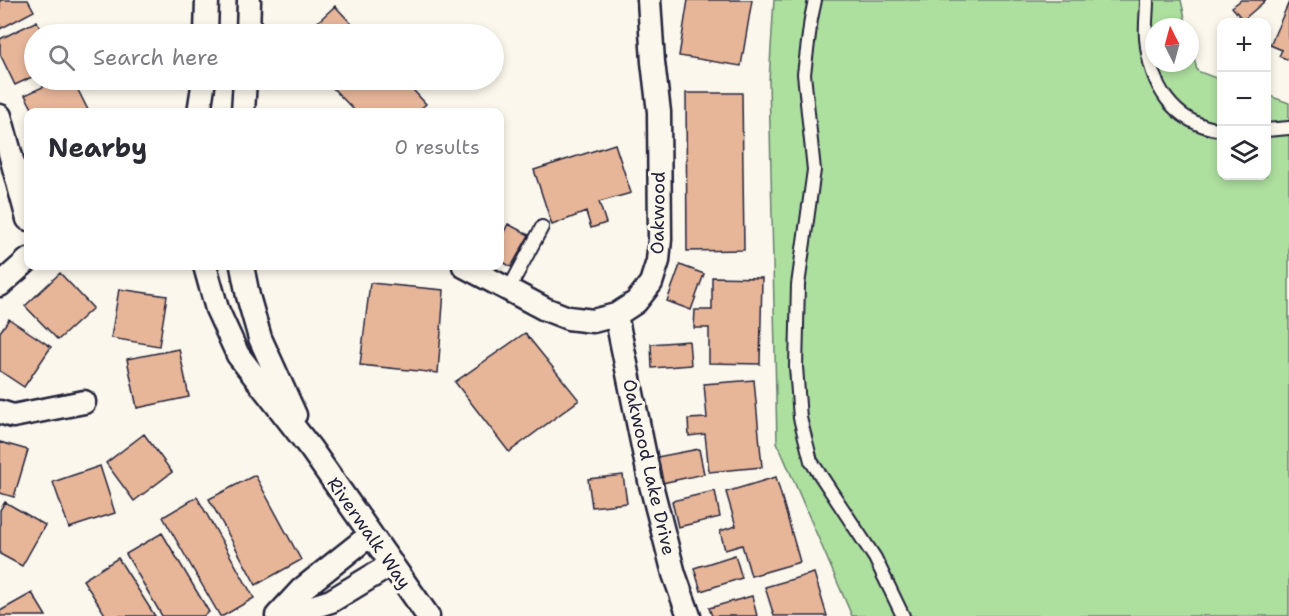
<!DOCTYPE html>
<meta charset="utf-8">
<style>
:root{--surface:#fff;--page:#f7f7f7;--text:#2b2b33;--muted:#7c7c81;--line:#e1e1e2}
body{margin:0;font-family:"Shantell Sans",sans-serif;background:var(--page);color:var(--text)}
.controls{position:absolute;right:18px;top:18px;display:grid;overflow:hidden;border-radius:12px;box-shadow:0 3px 9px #0003}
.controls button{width:54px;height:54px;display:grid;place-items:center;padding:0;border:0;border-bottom:2px solid var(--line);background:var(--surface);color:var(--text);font:30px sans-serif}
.compass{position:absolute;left:1145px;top:18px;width:54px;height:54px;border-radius:50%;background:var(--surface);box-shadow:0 3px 9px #0003;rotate:354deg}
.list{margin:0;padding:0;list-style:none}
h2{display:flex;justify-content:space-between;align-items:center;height:78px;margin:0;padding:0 24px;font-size:26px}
h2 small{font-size:20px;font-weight:400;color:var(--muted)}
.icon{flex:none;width:33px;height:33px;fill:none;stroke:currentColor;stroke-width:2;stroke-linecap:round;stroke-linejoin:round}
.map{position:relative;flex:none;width:1289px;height:616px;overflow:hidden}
.search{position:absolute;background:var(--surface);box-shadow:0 3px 9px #0003;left:24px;top:24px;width:480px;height:66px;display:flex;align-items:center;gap:15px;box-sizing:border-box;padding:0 21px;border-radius:33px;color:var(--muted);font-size:22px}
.panel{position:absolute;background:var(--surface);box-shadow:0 3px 9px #0003;left:24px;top:108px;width:480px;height:162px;border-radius:12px}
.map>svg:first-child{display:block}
</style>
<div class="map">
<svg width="1289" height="616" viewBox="0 0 1289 616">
<rect width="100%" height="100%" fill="#fbf7ec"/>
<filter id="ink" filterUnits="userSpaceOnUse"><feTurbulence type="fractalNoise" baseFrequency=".0167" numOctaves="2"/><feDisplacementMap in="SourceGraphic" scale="12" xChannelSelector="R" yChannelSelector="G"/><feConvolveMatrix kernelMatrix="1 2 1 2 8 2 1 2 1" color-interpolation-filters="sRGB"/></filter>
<g filter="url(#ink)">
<!-- green -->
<path fill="#addf9f" stroke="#68806d" stroke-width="1.5" d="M774 0H1181L1187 27H1154V63H1190V39L1197 71 1221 80 1222 176H1266L1267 95 1289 103V616H852L777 442 769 81Z"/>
<!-- building -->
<path fill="#e7b699" stroke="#22223b" stroke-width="1.5" d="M0 0H28L34 11 0 29Z
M688 0H752L741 66 679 56Z
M1241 0H1266L1243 20 1232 7Z
M1289 2V60L1279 56 1282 50 1270 45Z
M335 6 361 34H311L308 31Z
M37 21 43 34H34V76L15 85 0 54V39Z
M58 80H73L89 112H34L25 95Z
M325 80H404L426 104 417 112H356Z
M686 93H742L744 250 687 251Z
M615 144 631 193 599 202 606 223 591 228 586 212 552 225 534 170Z
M508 224 529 235 511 267 500 260V240Z
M680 265 704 274 691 310 667 301Z
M60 273 93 308 58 340 25 306Z
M712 277 762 278 760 364 709 363V328H694L695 310H712Z
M370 283 444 290 438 373 360 365Z
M119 289 167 296 159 346 111 338Z
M9 319 51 347 24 387 0 371V332Z
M525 333 579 400 509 452 455 382Z
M689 341 691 365 652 368 651 344Z
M179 349 189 397 137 408 127 359Z
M754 380 762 467 709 472 705 434 689 436 688 419 707 418 704 384Z
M144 434 172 472 134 501 106 463Z
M0 442 28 450 14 497 0 493Z
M699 449 704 474 662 483 657 457Z
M100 466 115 513 69 528 53 482Z
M255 475 301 560 256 585 209 499Z
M623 475 627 503 592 507 588 479Z
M776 477 800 562 751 576 742 545 725 550 720 531 736 526 726 492Z
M715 491 720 517 678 527 672 501Z
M197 497 254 598 223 616H220L163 517Z
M5 502 45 525 22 566 0 554V510Z
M162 533 209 612 203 616H162L126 554Z
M735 555 742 578 701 591 694 568Z
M118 558 155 616H106L83 580Z
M814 573 827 616H774L765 587Z
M32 593 46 616H0V611Z
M752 596 757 616H712L709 608Z"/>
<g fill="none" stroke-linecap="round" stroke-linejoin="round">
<!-- lane casing -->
<g stroke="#22223b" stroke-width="16">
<path id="lane" d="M815 0 811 19 804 74 814 170 798 285 796 367 800 418 811 461 875 558 903 616
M1147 0C1147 12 1145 25 1146 38 1150 84 1172 124 1222 130
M1266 130 1289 128
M509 289 542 227"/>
</g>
<!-- street casing -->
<g stroke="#22223b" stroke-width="27">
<path id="street" d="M206 34 207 0
M248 34 249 0
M199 112 204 80
M243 112 245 80
M0 116 28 219
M205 266 217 309 238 355 311 449 428 616
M242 266 248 296 260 338 295 415
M464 266 545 309 568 318 593 321 616 315 636 302 651 283 658 261 660 239 659 112 653 62 649 0
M0 285 28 260
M616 315 650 481 674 574 689 616
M0 412 13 416 84 402
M277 616 302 589 370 535
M284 616 331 601 392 564"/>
</g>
<!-- lane -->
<use href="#lane" stroke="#fbf7ec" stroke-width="12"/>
<!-- street -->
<use href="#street" stroke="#fbf7ec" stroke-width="22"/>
</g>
</g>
<g text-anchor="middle" stroke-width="6" stroke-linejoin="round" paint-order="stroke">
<!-- street labels -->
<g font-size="18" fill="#22223b" stroke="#fbf7ec">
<text transform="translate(658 213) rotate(-89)" y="6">Oakwood</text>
<text transform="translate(649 467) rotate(77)" y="6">Oakwood Lake Drive</text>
<text transform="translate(369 533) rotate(55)" y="6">Riverwalk Way</text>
</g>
</g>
</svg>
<div class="controls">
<button>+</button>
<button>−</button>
<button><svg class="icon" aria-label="layers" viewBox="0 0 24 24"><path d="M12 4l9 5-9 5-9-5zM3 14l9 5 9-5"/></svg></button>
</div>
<svg class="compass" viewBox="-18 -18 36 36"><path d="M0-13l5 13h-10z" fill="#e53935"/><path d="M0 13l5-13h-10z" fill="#7c7c81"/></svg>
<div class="search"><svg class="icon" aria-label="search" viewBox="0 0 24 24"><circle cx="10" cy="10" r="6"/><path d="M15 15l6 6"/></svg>Search here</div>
<section class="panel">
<h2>Nearby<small>0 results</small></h2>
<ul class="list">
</ul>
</section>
</div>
